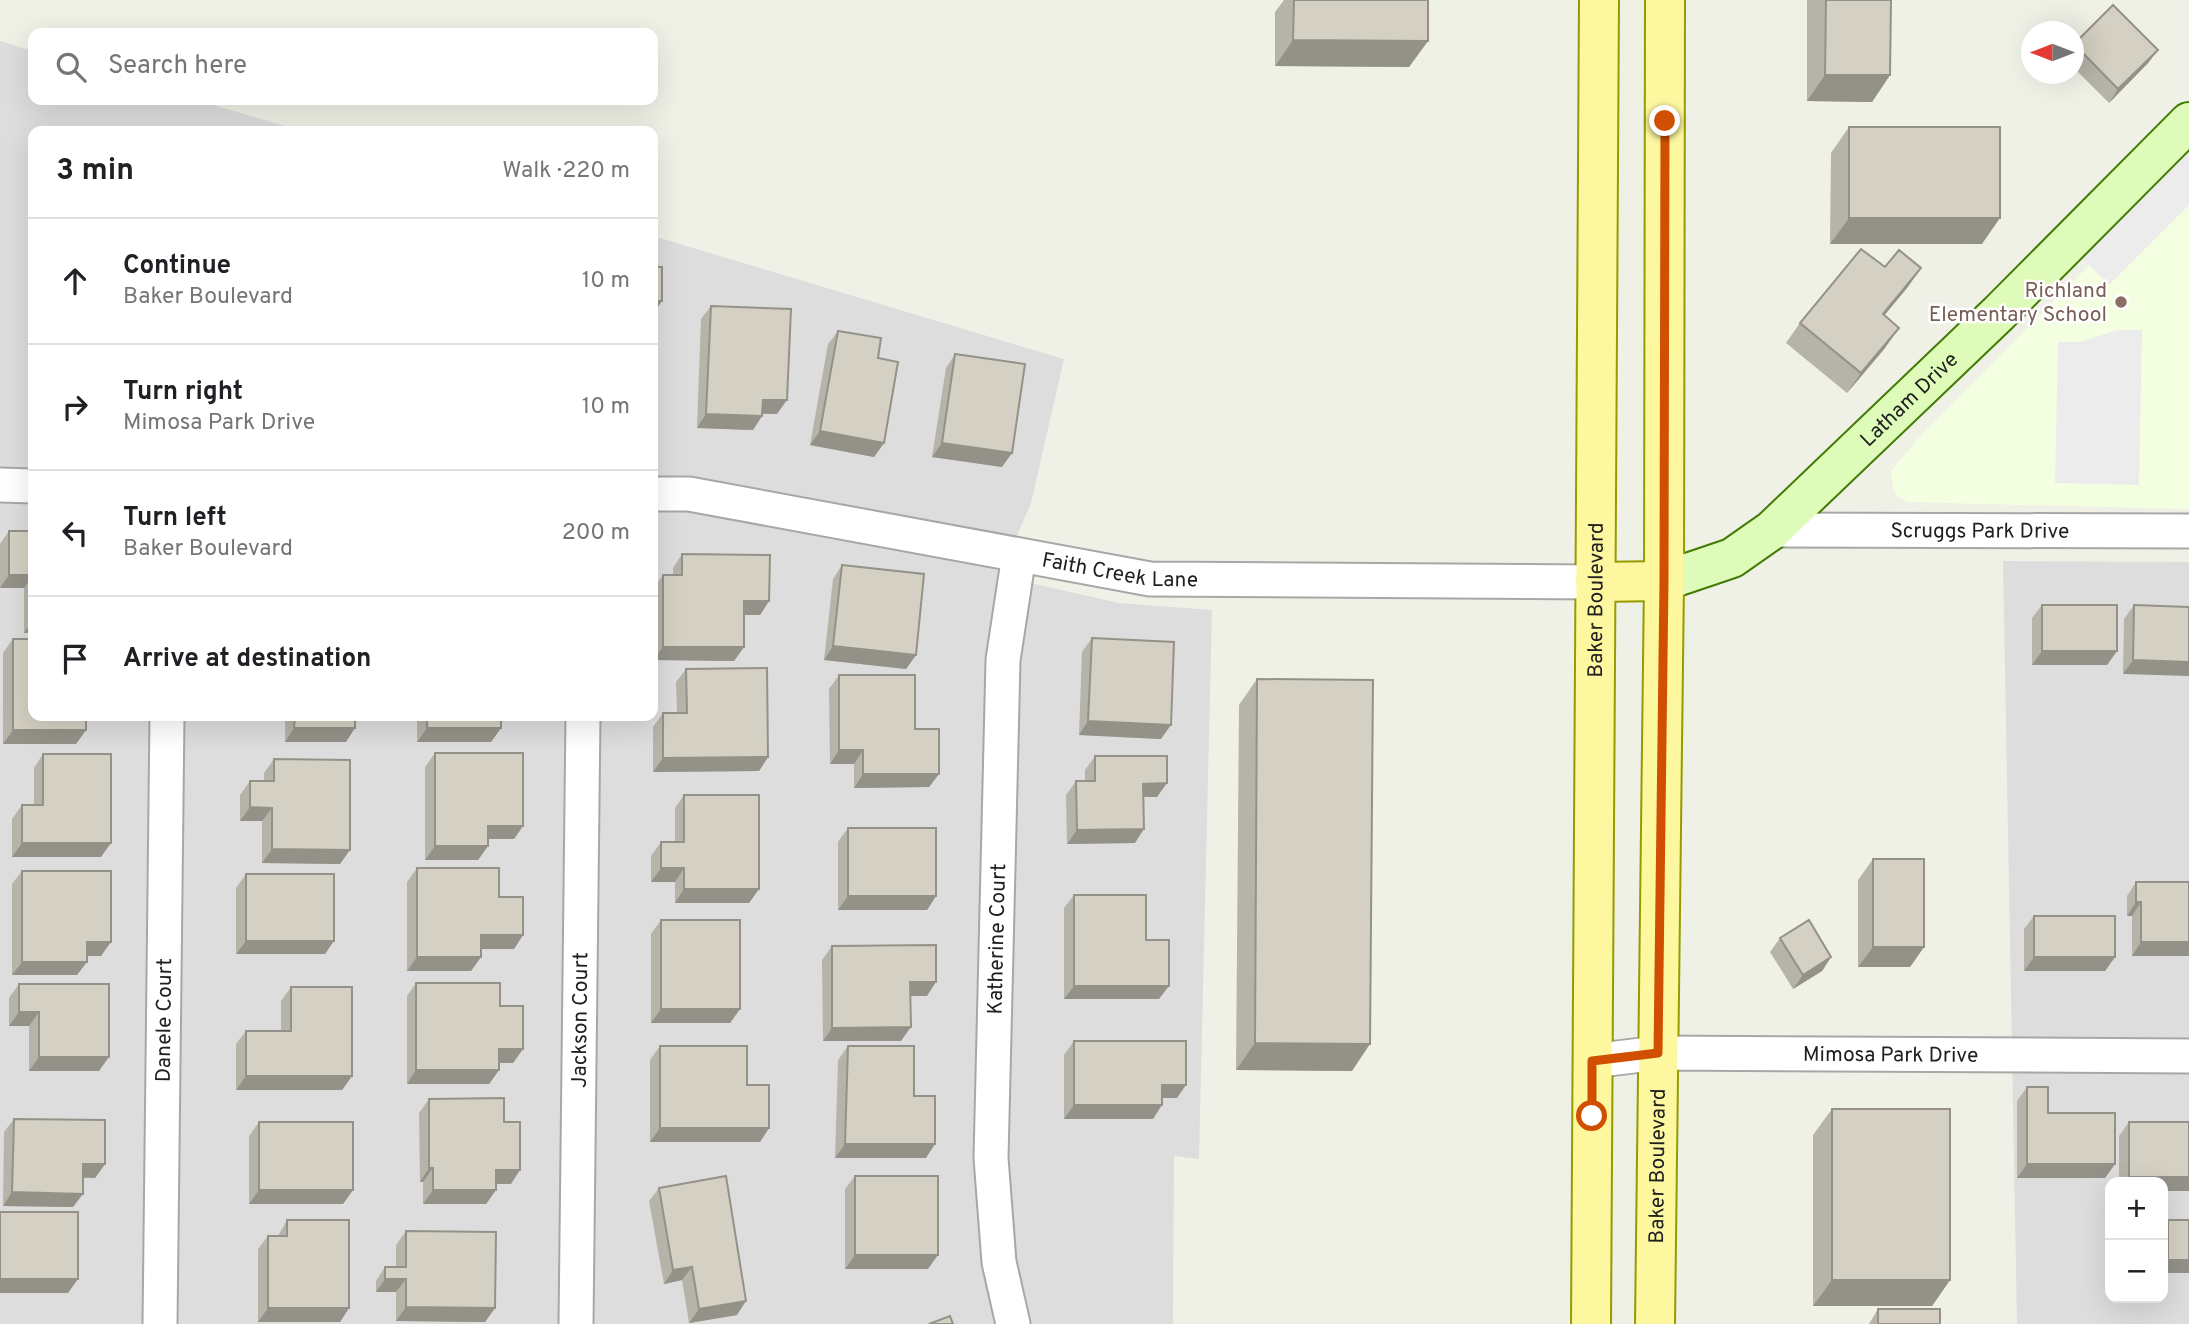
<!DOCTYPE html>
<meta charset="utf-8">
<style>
:root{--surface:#fff;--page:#f2f2f2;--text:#202124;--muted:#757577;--line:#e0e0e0}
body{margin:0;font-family:Overpass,sans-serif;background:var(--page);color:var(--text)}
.controls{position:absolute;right:21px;bottom:21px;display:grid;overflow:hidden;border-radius:14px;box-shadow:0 7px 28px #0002}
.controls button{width:63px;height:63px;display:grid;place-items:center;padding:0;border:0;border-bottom:2px solid var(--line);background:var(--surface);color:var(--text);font:35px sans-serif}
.compass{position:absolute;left:2021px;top:21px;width:63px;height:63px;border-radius:50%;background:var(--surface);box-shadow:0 7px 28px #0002;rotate:270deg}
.stop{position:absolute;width:21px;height:21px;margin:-16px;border:5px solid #d04f00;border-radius:50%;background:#fff}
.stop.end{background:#d04f00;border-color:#fff;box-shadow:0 2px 7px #0008}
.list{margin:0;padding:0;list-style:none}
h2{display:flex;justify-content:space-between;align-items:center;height:91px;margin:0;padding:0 28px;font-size:30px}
h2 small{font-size:23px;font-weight:400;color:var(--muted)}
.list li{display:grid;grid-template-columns:46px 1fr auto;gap:21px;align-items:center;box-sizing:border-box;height:126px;padding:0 28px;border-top:2px solid var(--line)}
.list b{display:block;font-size:26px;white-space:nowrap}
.list p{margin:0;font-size:23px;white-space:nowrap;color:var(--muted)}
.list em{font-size:23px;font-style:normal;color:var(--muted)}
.icon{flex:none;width:38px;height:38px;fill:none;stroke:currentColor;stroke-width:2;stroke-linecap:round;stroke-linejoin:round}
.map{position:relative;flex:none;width:2189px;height:1324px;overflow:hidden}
.search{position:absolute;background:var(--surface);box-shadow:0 7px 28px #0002;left:28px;top:28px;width:630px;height:77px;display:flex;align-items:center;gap:18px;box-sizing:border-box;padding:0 24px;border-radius:14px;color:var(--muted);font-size:26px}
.panel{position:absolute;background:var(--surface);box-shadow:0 7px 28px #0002;left:28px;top:126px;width:630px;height:595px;border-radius:14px}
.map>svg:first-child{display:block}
</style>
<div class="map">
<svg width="2189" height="1324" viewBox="0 0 2189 1324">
<rect width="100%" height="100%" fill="#f0f1e6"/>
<!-- residential -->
<path fill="#dedddd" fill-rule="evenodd" d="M0 41 33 51V100H196L302 131H33V716H653V236L1064 359 1031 503 1000 576 1119 603 1212 610 1199 1159 1174 1156 1173 1324H0Z
M2003 561 2189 562V1324H2017ZM2110 1182H2163V1298H2110Z"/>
<!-- education -->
<path fill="#f4ffe1" d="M2189 164V509L1908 502 1898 497 1893 489 1891 471 1916 441Z"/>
<!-- parking -->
<path fill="#ececec" d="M2189 122V205L2109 285 2067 243Z
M2117 330H2142L2139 485 2055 483 2058 342H2080Z"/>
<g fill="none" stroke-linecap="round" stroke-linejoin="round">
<!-- street casing -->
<g stroke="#a7a7a7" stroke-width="37">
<g id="street">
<path d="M0 485 33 486"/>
<path id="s1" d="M653 494H689L1150 579 1595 582"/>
<path id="s2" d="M1772 530 2189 531"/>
<path id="s3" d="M1592 1061 1658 1053 2189 1056"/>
<path id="s4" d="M160 1324 167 716"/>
<path id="s5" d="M576 1324 583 716"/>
<path id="s6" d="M1013 1324 999 1262 991 1158 1003 660 1019 555"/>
</g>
</g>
<!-- secondary casing -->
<g stroke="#417b03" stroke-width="42">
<g id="secondary">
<path id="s7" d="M1664 581 1732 558 1772 530 1999 313 2189 122"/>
</g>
</g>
<!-- primary casing -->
<g stroke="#959c00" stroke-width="42">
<g id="primary">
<path d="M1595 582 1664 581"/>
<path id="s8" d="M1591 1324 1599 0"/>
<path id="s9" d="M1655 1324 1664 581 1665 0"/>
</g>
</g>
<!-- street -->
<use href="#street" stroke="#fff" stroke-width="33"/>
<!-- secondary -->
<use href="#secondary" stroke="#dffbba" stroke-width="38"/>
<!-- primary -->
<use href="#primary" stroke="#fdf89f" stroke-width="38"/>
</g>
<!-- wall -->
<path fill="#b6b3a8" d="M1284 0H1428V41L1409 67 1275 66V12Z
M1807 0H1891L1890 75 1872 102 1807 101Z
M2074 44 2158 50 2148 63 2109 103 2074 68Z
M1849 127 1982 244H1830L1831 153Z
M1885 267 1921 268 1907 288 1884 315 1885 348 1847 393 1786 343 1800 323Z
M711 306 777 414H762V416L753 430 697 428 701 319Z
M838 331 878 358 884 443 874 457 810 445 828 344Z
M955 354 1002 467 932 457 946 368Z
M9 531H33V633H24V588H0V544Z
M682 554 769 601 760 615H744V647L734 661 653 660V589L663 575H673V568Z
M842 565 916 655 906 669 824 660 833 579Z
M2042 605 2117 651 2107 665H2032V618Z
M2134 605 2189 607 2123 674 2124 619Z
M1092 638 1161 739 1079 735 1082 652Z
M13 639 33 716H105L101 721H86V730L76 744H3V653Z
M686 669 768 757 759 771 653 772V727L663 713H677L676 682Z
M839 675 915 729 939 774 929 787 854 788V764H830L829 689Z
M1257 679 1352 1071 1236 1070 1239 705Z
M239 716H355L346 742H285V720L238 719Z
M417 716H518L515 720H501V728L491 742H417Z
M435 753 523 826 514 839H488V846L478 860H425V767Z
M43 754 101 857H12V819L22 805H34V768Z
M1095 756 1157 797H1143L1135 843 1067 844 1066 795 1076 781H1085V770Z
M274 759 340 864 262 863V821H240V795L250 781H264V773Z
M684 795 759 889 749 903H675V882H651V856L661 842H675V808Z
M848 828 936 896 927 910H838V842Z
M1873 859 1924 947 1910 967H1858V880Z
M417 868 499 897 523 935 514 949H481V957L471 971H407V882Z
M22 871 101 956H87L77 975H12V884Z
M246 874 325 954H236V888Z
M2136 882 2189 956H2132V916H2127V896Z
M1074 895 1146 940 1159 999H1064V908Z
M2034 916 2115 957 2105 971H2024V929Z
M661 920 740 1009 730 1023H651V934Z
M1780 938 1831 957 1822 971 1793 989 1770 952Z
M832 946 927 996H910L901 1041H823L822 960Z
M416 983 500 1006 523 1049 513 1063H499V1070L489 1084H407V996Z
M19 984 99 1071H29V1026H9V998Z
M291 987 352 1076 342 1090H236V1044L246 1031H281V1001Z
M1074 1041 1177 1098H1162L1153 1119H1064V1055Z
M660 1046 747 1085 769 1128 760 1142H650V1060Z
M848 1046 914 1096 926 1158H835L838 1060Z
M2027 1087 2048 1113 2115 1164 2105 1178H2017V1101Z
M429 1099 504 1122 511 1184H496V1190L486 1204H423V1182H420L419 1113Z
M1832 1109 1950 1280 1932 1306H1813V1135Z
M14 1119 105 1164 95 1178H83L73 1207 3 1206 4 1132Z
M259 1122 353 1190 343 1204H249V1136Z
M2129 1122 2189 1191H2163V1182H2119V1136Z
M855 1176 928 1269H845V1189Z
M659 1188 737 1315 689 1323 682 1280 664 1284 649 1201Z
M287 1220 349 1308 340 1322H258V1249L268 1236H278Z
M2168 1220 2189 1273H2163V1227Z
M406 1231 495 1308 485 1322 396 1321V1292H376V1281L385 1267H396V1245Z
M1878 1309 1940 1324H1869Z"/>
<!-- shaded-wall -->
<path fill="#949288" d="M1293 40 1428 41 1409 67 1275 66Z
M2158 50 2148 63 2109 103 2118 89Z
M1825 75H1890L1872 102 1807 101Z
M1849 218H2000L1982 244H1830Z
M1921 268 1907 288 1869 334 1883 314Z
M653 301H662L653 314Z
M1899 328 1885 348 1847 393 1861 373Z
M763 400H787L777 414 753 413Z
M706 414 762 416 753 430 697 428Z
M820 431 884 443 874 457 810 445Z
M942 443 1012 453 1002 467 932 457Z
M9 575H33L24 588H0Z
M744 601H769L760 615H734Z
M33 620V633H24Z
M833 646 916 655 906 669 824 660Z
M663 647H744L734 661 653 660Z
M2042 651H2117L2107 665H2032Z
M2133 660 2189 662V676L2123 674Z
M80 716H105L101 721H76Z
M241 716H288L285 720 238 719Z
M494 716H518L515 720H491Z
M1088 721 1171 725 1161 739 1079 735Z
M294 728H355L346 742H285Z
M427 728H501L491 742H417Z
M13 730H86L76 744H3Z
M839 750H863L854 764H830Z
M768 757 759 771 653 772 663 758Z
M863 774H939L929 787 854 788Z
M1167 783 1157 797H1133L1143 784Z
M250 807 272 808 262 821H240Z
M488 826H523L514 839H478Z
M1144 829 1135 843 1067 844 1077 830Z
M22 843H111L101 857H12Z
M435 846H488L478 860H425Z
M272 849 350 850 340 864 262 863Z
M661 868H684L675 882H651Z
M684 889H759L749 903H675Z
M848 896H936L927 910H838Z
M2136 902H2141L2132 916H2127Z
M481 935H523L514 949H471Z
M246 941H334L325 954H236Z
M87 942H111L101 956H77Z
M2141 942H2189V956H2132Z
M1873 947H1924L1910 967H1858Z
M417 957H481L471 971H407Z
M1831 957 1822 971 1793 989 1803 975Z
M2034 957H2115L2105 971H2024Z
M22 962H87L77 975H12Z
M910 982H936L927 996H900Z
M1074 986H1169L1159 999H1064Z
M661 1009H740L730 1023H651Z
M19 1012H39L29 1026H9Z
M911 1027 901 1041H823L832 1028Z
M1255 1043 1370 1044 1352 1071 1236 1070Z
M499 1049H523L513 1063H489Z
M39 1057H109L99 1071H29Z
M416 1070H499L489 1084H407Z
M246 1076H352L342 1090H236Z
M1162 1085H1186L1177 1098H1153Z
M1074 1105H1162L1153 1119H1064Z
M660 1128H769L760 1142H650Z
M845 1144H935L926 1158H835Z
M83 1164H105L95 1178 73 1177Z
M2027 1164H2115L2105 1178H2017Z
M429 1168H433L423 1182H420Z
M496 1170H520L511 1184H486Z
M2129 1177H2189V1191H2163V1182H2125Z
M259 1190H353L343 1204H249Z
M433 1190H496L486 1204H423Z
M12 1192 83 1194 73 1207 3 1206Z
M855 1255H938L928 1269H845Z
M2168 1260H2189V1273H2163V1267Z
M692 1267 682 1280 664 1284 673 1270Z
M0 1279H78L68 1293H0Z
M385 1279H406L396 1292H376Z
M1832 1280H1950L1932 1306H1813Z
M746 1301 737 1315 689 1323 699 1309Z
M406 1307 495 1308 485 1322 396 1321Z
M268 1308H349L340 1322H258Z"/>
<!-- building -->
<path fill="#d4d0c3" stroke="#949288" stroke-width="2" d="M1294 0H1428V41L1293 40Z
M1826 0H1891L1890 75H1825Z
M2113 5 2158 50 2118 89 2074 44Z
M1849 127H2000V218H1849Z
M1861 249 1885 267 1899 250 1921 268 1883 314 1899 328 1861 373 1800 323Z
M653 267H662V301H653Z
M711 306 791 309 787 400H763L762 416 706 414Z
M838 331 881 338 878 358 898 362 884 443 820 431Z
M955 354 1025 364 1012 453 942 443Z
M9 531H33V575H9Z
M682 554 770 555 769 601H744V647H663V575H682Z
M842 565 924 574 916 655 833 646Z
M2042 605H2117V651H2042Z
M2134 605 2189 607V662L2133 660Z
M1092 638 1174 642 1171 725 1088 721Z
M13 639H33V716H86V730H13Z
M767 668 768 757 663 758V713H687L686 669Z
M839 675H915V729H939V774H863V750H839Z
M1257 679 1373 680 1370 1044 1255 1043Z
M295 716H355V728H294Z
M427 716H501V728H427Z
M435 753H523V826H488V846H435Z
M43 754H111V843H22V805H43Z
M1095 756H1167V783L1143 784 1144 829 1077 830 1076 781H1095Z
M274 759 350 760V850L272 849V808L250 807V781H274Z
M684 795H759V889H684V868H661V842H684Z
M848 828H936V896H848Z
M1873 859H1924V947H1873Z
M417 868H499V897H523V935H481V957H417Z
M22 871H111V942H87V962H22Z
M246 874H334V941H246Z
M2136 882H2189V942H2141V902H2136Z
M1074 895H1146V940H1169V986H1074Z
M2034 916H2115V957H2034Z
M661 920H740V1009H661Z
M1809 920 1831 957 1803 975 1780 938Z
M936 945V982H910L911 1027 832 1028V946Z
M416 983H500V1006H523V1049H499V1070H416Z
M19 984H109V1057H39V1012H19Z
M291 987H352V1076H246V1031H291Z
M1074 1041H1186V1085H1162V1105H1074Z
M660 1046H747V1085H769V1128H660Z
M848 1046H914V1096H935V1144H845Z
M2027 1087H2048V1113H2115V1164H2027Z
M504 1098V1122H520V1170H496V1190H433V1168H429V1099Z
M1832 1109H1950V1280H1832Z
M14 1119 105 1120V1164H83V1194L12 1192Z
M259 1122H353V1190H259Z
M2129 1122H2189V1177H2129Z
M726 1176 746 1301 699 1309 692 1267 673 1270 659 1188Z
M855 1176H938V1255H855Z
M0 1212H78V1279H0Z
M287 1220H349V1308H268V1236H287Z
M2168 1220H2189V1260H2168Z
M406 1231 496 1232 495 1308 406 1307V1279H385V1267H406Z
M1878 1309H1940V1324H1878Z
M950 1316 953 1324H929Z"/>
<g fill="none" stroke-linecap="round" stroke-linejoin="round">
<!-- route -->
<path stroke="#d04f00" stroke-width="9" d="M1592 1116V1061L1658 1053 1664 581 1665 121"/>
</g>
<!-- markers -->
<circle fill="#8d6e63" stroke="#fff" stroke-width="2.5" cx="2121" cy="302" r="7"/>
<g text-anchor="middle" stroke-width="5" stroke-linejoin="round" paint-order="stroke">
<!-- education labels -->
<g font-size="21" fill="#785e54" stroke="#fff" text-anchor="end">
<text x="2107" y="297">Richland<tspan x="2107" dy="24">Elementary School</tspan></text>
</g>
<!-- street labels -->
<g font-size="21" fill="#202020" stroke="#fff">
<text dy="7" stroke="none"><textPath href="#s7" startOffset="310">Latham Drive</textPath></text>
<text dy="7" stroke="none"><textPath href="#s2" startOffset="208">Scruggs Park Drive</textPath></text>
<text dy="7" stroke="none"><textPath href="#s1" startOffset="474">Faith Creek Lane</textPath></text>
<text dy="7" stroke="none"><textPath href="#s8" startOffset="724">Baker Boulevard</textPath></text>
<text dy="7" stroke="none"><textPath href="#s6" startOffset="387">Katherine Court</textPath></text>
<text dy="7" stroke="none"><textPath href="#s4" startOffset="304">Danele Court</textPath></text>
<text dy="7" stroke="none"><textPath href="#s5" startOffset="304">Jackson Court</textPath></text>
<text dy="7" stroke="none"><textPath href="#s3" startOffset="299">Mimosa Park Drive</textPath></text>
<text dy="7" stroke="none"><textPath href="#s9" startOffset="158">Baker Boulevard</textPath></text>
</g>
</g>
</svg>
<div class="controls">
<button>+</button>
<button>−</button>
</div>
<svg class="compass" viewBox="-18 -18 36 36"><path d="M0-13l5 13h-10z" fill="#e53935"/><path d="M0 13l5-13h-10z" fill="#757577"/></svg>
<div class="stop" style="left:1592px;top:1116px"></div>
<div class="stop end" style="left:1665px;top:121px"></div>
<div class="search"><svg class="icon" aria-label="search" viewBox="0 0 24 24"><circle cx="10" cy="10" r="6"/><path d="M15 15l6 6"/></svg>Search here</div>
<section class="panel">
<h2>3 min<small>Walk · 220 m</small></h2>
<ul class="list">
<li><svg class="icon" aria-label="ahead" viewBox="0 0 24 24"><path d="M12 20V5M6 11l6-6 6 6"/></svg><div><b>Continue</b><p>Baker Boulevard</p></div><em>10 m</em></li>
<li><svg class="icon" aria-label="right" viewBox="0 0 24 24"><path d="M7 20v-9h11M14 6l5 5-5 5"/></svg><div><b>Turn right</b><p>Mimosa Park Drive</p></div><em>10 m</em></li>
<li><svg class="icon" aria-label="left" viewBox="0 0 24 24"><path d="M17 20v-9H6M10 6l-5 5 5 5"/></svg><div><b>Turn left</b><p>Baker Boulevard</p></div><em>200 m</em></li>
<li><svg class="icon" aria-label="arrive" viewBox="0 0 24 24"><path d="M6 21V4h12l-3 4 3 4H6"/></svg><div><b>Arrive at destination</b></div></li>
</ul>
</section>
</div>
